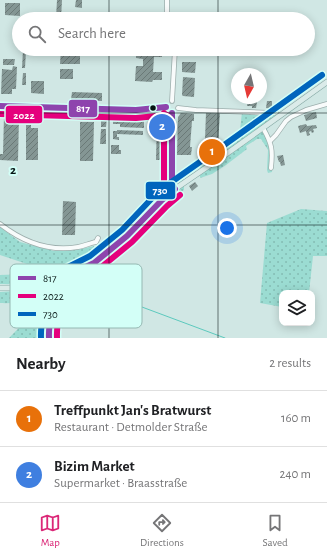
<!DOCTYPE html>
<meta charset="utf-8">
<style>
:root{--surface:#fff;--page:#f6f6f6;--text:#202124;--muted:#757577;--line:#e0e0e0;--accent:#db2777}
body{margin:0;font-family:"Alegreya Sans",sans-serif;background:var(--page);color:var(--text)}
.controls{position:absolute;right:12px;bottom:12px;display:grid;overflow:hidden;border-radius:8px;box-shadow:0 2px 10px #0003}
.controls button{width:36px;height:36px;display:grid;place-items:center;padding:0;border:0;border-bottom:1px solid var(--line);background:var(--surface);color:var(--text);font:20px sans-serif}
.compass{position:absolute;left:231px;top:68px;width:36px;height:36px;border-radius:50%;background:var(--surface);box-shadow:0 2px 10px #0003;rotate:188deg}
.you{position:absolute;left:227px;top:228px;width:14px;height:14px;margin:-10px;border:3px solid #fff;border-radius:50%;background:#1a73e8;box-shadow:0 0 0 6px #1a73e833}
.badge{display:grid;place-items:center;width:26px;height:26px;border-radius:50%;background:var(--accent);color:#fff;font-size:13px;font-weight:700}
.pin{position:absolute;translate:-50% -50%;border:2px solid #fff;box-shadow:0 1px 4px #0006}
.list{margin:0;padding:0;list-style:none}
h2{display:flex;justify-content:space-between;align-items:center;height:52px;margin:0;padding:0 16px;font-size:17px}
h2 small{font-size:13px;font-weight:400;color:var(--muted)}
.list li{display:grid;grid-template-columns:26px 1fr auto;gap:12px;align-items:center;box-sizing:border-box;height:56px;padding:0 16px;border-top:1px solid var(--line)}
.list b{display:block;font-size:15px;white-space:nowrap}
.list p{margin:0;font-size:13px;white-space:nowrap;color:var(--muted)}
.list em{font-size:13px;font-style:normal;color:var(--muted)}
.icon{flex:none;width:22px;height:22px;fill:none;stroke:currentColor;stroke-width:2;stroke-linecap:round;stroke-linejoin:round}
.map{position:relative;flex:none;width:327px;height:338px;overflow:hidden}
.search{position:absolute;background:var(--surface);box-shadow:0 2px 10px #0003;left:12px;right:12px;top:12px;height:44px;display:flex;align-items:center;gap:10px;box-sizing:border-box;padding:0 14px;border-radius:22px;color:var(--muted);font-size:15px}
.sheet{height:164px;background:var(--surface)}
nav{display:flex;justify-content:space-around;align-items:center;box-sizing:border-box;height:56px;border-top:1px solid var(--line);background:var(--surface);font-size:11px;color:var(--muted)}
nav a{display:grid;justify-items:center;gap:2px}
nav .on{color:var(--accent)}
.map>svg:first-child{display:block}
</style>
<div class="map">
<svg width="327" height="338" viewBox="0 0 327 338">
<defs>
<pattern id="grass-dots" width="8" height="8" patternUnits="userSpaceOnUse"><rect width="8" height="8" fill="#9bdcd2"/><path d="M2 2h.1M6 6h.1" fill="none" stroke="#84bcb3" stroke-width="1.8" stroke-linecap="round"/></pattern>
<pattern id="building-hatch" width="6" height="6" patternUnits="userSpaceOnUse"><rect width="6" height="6" fill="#849694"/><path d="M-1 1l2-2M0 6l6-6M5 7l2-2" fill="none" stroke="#6a7977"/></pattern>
</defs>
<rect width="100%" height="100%" fill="#d0e7e4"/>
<!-- grass -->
<path fill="url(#grass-dots)" d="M242 112 276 114 279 118 266 127 272 141 273 151 272 172 268 173 267 170 268 150 261 139H257L246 146 247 149 226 165 212 174 200 178V165L239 140Z
M184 179V190L160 210 122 249 111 259 103 268V272L105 275 104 277 99 274 77 288H73L67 299 61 311 58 338H9L44 302C29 300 15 304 0 303V292L31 290 49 286 51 290 50 305 56 308 62 285 71 278 101 262 127 242 150 220 145 214 174 186Z
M301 209 327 211V256H313L309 293H282V307L260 303 267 223Z
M0 227 20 242 54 251 76 250 94 246 95 251 106 250C94 257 81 267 68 272 45 281 25 285 0 284V275L27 274 45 270 0 255Z"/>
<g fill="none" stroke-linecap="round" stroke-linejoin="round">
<!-- stream -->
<path stroke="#5cc9bd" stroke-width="1" d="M91 288 225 338"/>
</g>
<!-- building -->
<path fill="url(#building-hatch)" d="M57 0H62L61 19 56 18Z
M76 0H82V8L75 7Z
M5 3H20V16L5 15Z
M61 49H80V64H60Z
M23 50 26 51 25 68H22Z
M148 50 162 51V57H154L153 72H162V80H153L152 82 135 81 136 66H143V59L136 58V52H148Z
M3 59H15L14 65H3Z
M182 62H196L195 73 182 72Z
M13 66 17 67 16 89H12V94H1L2 69 12 70Z
M60 69H73V79H60Z
M23 73H26V85H22Z
M183 77 195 78 194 97 183 96 182 95Z
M31 81H44V94L31 93Z
M72 92 102 93V101L71 100Z
M248 98 253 99V102H257L256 108H252V106H247Z
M267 101H272V109L266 108Z
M206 112 220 113 218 143 213 148 205 140Z
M316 112 317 118 306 121 304 115Z
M181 113 194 114V121H192L190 147H192L191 155H177L178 117Z
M4 116 19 117 18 161 0 160V154H3Z
M101 118H107L106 127H101Z
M157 119H162V122H167L166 163H162V160H156Z
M113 120H144V128L120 127V124H113Z
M80 122H94L93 161H80Z
M306 124 307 126 316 125 317 128 313 129 314 132 312 133 311 131 309 132 310 135 307 136 306 131 300 133 298 126Z
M26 125H31V128H38V160H26Z
M101 129H106V144H100Z
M117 130 143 131V135L117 134V137H119V140L113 139V131H117Z
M111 145H119V150H121V154H111Z
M283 155 285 165 281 166 280 162H279L277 156Z
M195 182 198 186 192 191 189 186Z
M63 201 76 202 75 235H62Z"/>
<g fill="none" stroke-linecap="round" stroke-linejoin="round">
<!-- minor casing -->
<g stroke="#9caeac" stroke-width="5.5">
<path id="minor" d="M167 0V19
M172 101 175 49
M0 106 136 110 166 107
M178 108 196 110 273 113 276 112
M172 113V184L175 189
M263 128C272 144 273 150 271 168
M270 141 276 135 286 121 291 117 306 110 327 104
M0 224C23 242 49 252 78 247 84 246 90 243 96 242L98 238"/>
</g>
<!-- major casing -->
<g stroke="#88aaa6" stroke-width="6">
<path id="major" d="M0 288H17L39 284 69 275 94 263 127 236 162 200 175 189 232 150 327 82
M49 338C49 334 48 329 49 325 51 310 56 296 53 280"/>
</g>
<!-- minor -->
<use href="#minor" stroke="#f8fbfb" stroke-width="4"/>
<!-- major -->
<use href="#major" stroke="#dbebe9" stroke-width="5"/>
<!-- bus-1 casing -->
<g stroke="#d3fff7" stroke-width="9">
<path id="bus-1" d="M0 106 136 110 166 107
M172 113V184L175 189
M53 280 69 275 94 263 127 236 162 200 175 189
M49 338C48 318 56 300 53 280"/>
</g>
<!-- bus-2 casing -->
<g stroke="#d3fff7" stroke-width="9">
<path id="bus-2" d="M164 113V185L168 193
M0 114 136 118 167 115
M55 288 72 282 99 269 132 242 167 206 180 195
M57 338C56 318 64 299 61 279"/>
</g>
<!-- bus-3 casing -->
<g stroke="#d3fff7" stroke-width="9">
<path id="bus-3" d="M51 272 66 268 90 256 122 230 156 194 170 183 227 143 322 75
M41 338C40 319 48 300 45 281"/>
</g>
<!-- bus-1 -->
<use href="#bus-1" stroke="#8e44ad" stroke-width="6"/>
<!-- bus-2 -->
<use href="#bus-2" stroke="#e5007d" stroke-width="6"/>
<!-- bus-3 -->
<use href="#bus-3" stroke="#0065bd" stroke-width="6"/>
</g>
<!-- grid -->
<path fill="none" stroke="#051412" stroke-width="1" stroke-opacity="0.55" d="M109 0V19M218 0V19M109 49V338M218 49V338M0 113H327M0 225H327"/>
<!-- markers -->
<circle fill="#051412" stroke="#d3fff7" stroke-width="1.5" cx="153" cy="108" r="3.5"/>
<!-- legend -->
<rect x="10" y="264" width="132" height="64" rx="6" fill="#d3fff7" stroke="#95b8b2" stroke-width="1"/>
<rect x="18" y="276" width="18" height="4" fill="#8e44ad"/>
<rect x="18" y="294" width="18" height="4" fill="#e5007d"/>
<rect x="18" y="312" width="18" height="4" fill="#0065bd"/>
<g font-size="11" fill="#051412">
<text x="43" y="282">817</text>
<text x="43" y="300">2022</text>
<text x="43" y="318">730</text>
</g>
<g font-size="13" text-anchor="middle" font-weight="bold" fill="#051412" stroke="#d3fff7" stroke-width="4" stroke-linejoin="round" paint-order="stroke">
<text x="13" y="174">2</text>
</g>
<g stroke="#d3fff7" stroke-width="1.5">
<rect x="68" y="99" width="30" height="19" rx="4" fill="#8e44ad"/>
<rect x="5" y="105" width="38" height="19" rx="4" fill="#e5007d"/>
<rect x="145" y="181" width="31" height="19" rx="4" fill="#0065bd"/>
</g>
<g font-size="11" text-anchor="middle" font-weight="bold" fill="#fff">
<text x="83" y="112">817</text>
<text x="24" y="119">2022</text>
<text x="160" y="194">730</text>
</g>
</svg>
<div class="controls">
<button><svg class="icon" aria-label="layers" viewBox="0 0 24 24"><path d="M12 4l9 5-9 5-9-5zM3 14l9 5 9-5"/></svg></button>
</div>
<svg class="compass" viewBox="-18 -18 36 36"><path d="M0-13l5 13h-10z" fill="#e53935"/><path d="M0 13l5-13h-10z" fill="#757577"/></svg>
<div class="you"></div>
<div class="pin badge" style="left:212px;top:152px;background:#e8710a">1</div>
<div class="pin badge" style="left:162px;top:127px;background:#3f7fe0">2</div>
<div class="search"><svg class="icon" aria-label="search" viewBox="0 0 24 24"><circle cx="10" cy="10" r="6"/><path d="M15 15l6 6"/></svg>Search here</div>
</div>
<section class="sheet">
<h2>Nearby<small>2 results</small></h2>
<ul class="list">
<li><span class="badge" style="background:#e8710a">1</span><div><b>Treffpunkt Jan's Bratwurst</b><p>Restaurant · Detmolder Straße</p></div><em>160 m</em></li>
<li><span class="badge" style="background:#3f7fe0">2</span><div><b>Bizim Market</b><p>Supermarket · Braasstraße</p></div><em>240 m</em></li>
</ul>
</section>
<nav>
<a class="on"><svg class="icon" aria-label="map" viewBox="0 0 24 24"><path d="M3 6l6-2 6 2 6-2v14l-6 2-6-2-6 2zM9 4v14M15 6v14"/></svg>Map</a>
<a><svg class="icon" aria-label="directions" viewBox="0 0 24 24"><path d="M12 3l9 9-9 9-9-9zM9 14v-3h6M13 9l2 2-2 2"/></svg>Directions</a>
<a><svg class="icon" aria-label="saved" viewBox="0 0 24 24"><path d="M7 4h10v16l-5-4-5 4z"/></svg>Saved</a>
</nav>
